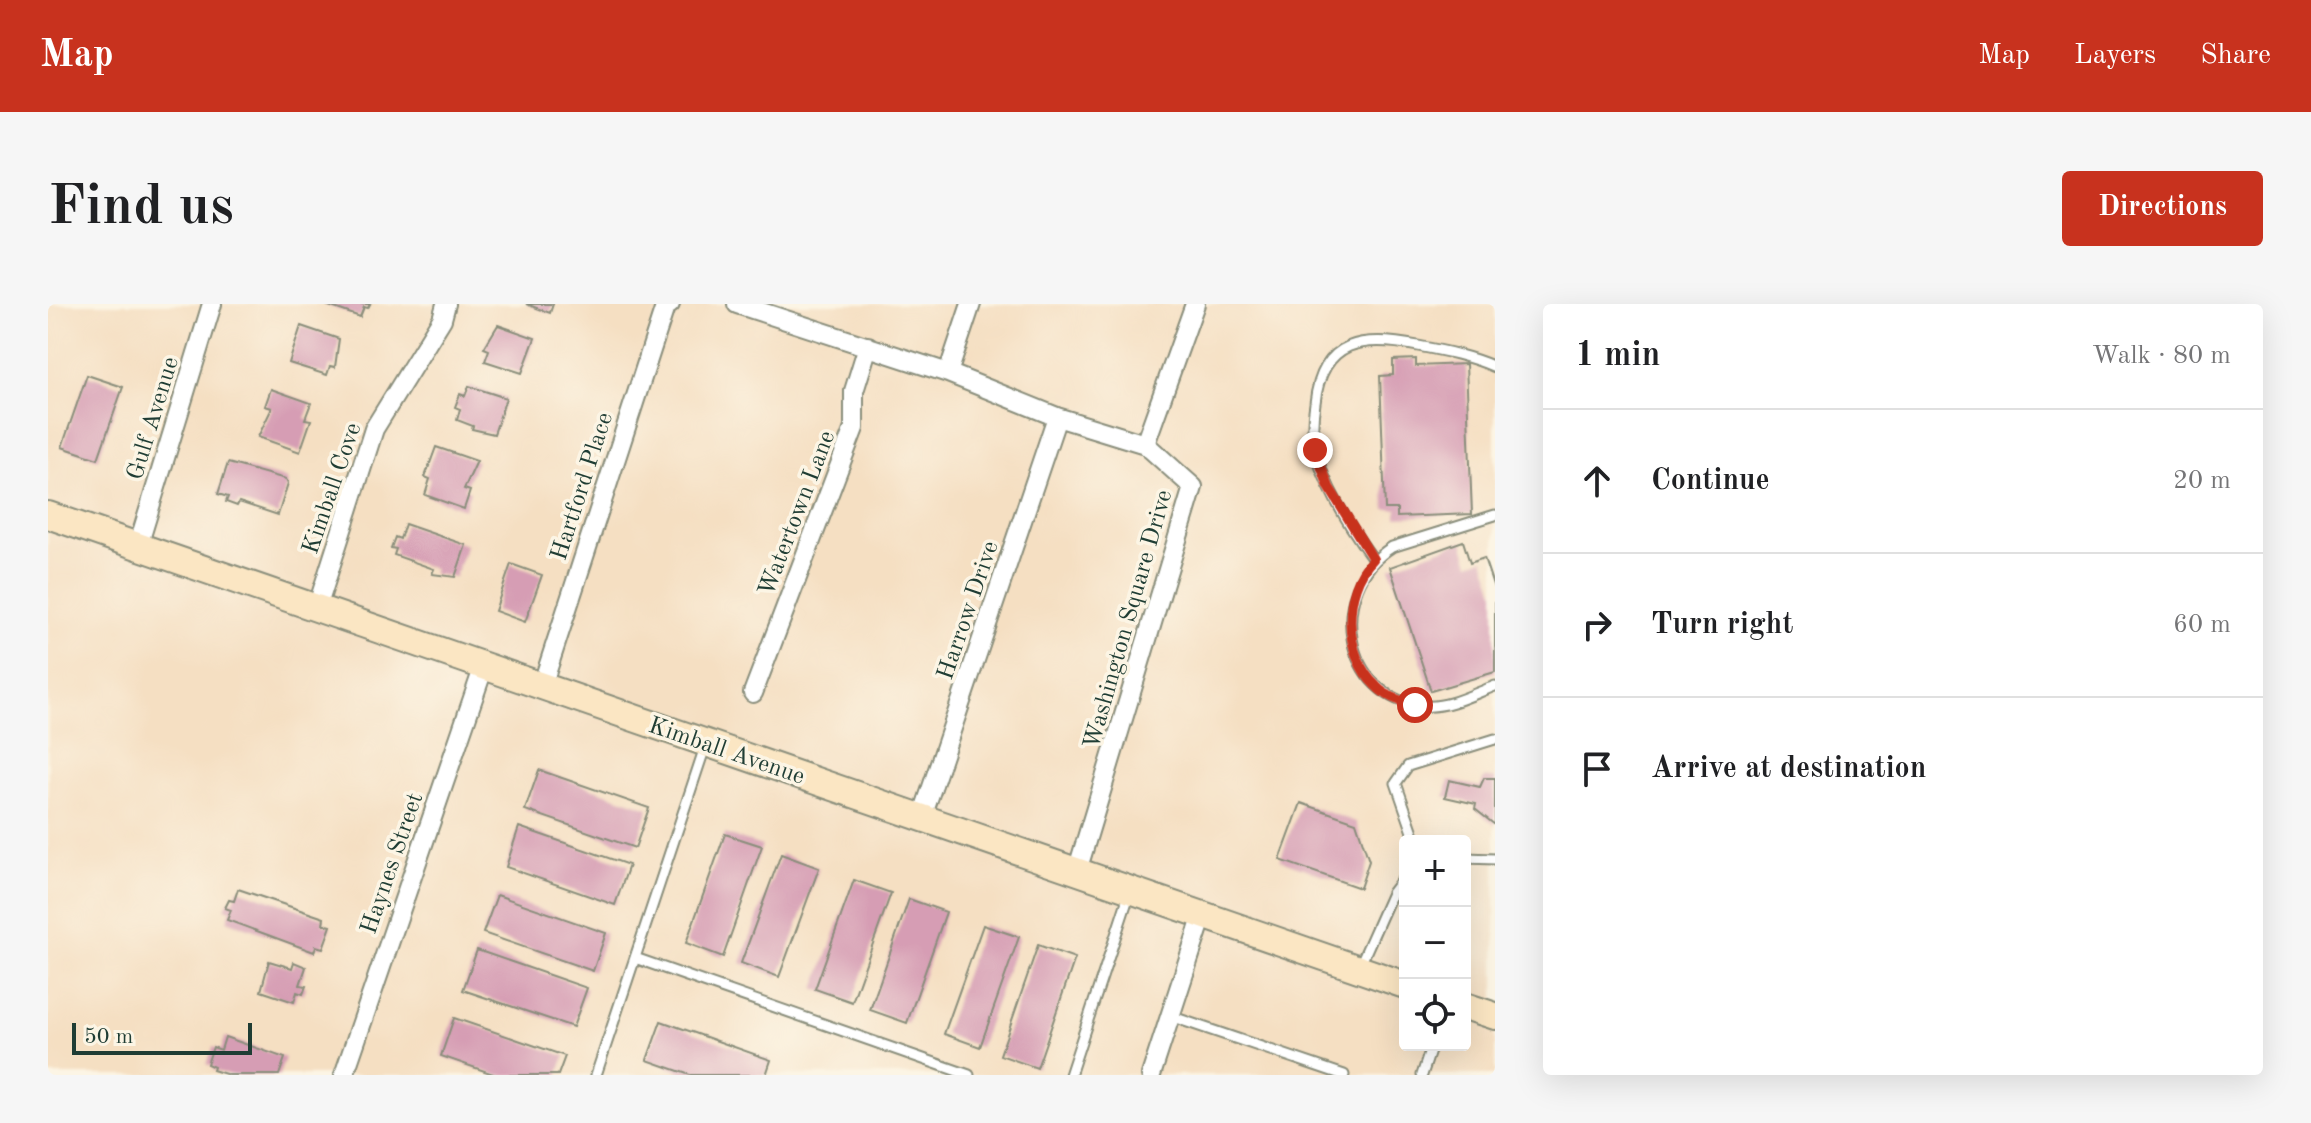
<!DOCTYPE html>
<meta charset="utf-8">
<style>
:root{--surface:#fff;--page:#f6f6f6;--text:#202124;--muted:#757577;--line:#e0e0e0;--accent:#c8321e}
body{margin:0;font-family:"Old Standard TT",serif;background:var(--page);color:var(--text)}
.controls{position:absolute;right:24px;bottom:24px;display:grid;overflow:hidden;border-radius:8px;box-shadow:0 8px 32px #0002}
.controls button{width:72px;height:72px;display:grid;place-items:center;padding:0;border:0;border-bottom:2px solid var(--line);background:var(--surface);color:var(--text);font:40px sans-serif}
.scale{position:absolute;left:24px;bottom:20px;width:180px;box-sizing:border-box;padding-left:8px;border:4px solid #1f3d34;border-top:0;font-size:22px;line-height:28px;white-space:nowrap;color:#1f3d34;-webkit-text-stroke:6px #fcf5e5;paint-order:stroke}
.stop{position:absolute;width:24px;height:24px;margin:-18px;border:6px solid #c8321e;border-radius:50%;background:#fff}
.stop.end{background:#c8321e;border-color:#fff;box-shadow:0 2px 8px #0008}
.list{margin:0;padding:0;list-style:none}
h2{display:flex;justify-content:space-between;align-items:center;height:104px;margin:0;padding:0 32px;font-size:34px}
h2 small{font-size:26px;font-weight:400;color:var(--muted)}
.list li{display:grid;grid-template-columns:52px 1fr auto;gap:24px;align-items:center;box-sizing:border-box;height:144px;padding:0 32px;border-top:2px solid var(--line)}
.list b{display:block;font-size:30px;white-space:nowrap}
.list em{font-size:26px;font-style:normal;color:var(--muted)}
.icon{flex:none;width:44px;height:44px;fill:none;stroke:currentColor;stroke-width:2;stroke-linecap:round;stroke-linejoin:round}
.map{position:relative;flex:none;width:1447px;height:771px;overflow:hidden;border-radius:8px}
header{display:flex;align-items:center;gap:48px;box-sizing:border-box;height:112px;padding:0 40px;background:var(--accent);color:#fff}
header strong{font-size:38px}
nav{display:flex;gap:44px;margin-inline-start:auto;font-size:28px}
.intro{display:flex;align-items:center;justify-content:space-between;box-sizing:border-box;height:192px;padding:0 48px}
h1{margin:0;font-size:56px}
.button{padding:20px 36px;border-radius:8px;background:var(--accent);color:#fff;font-size:28px;font-weight:700}
main{display:flex;gap:48px;padding:0 48px}
aside{flex:1;background:var(--surface);border-radius:8px;box-shadow:0 8px 32px #0002}
.map>svg:first-child{display:block}
</style>
<header>
<strong>Map</strong>
<nav><a>Map</a><a>Layers</a><a>Share</a></nav>
</header>
<div class="intro"><h1>Find us</h1><a class="button">Directions</a></div>
<main>
<div class="map">
<svg width="1447" height="771" viewBox="0 0 1447 771">
<rect width="100%" height="100%" fill="#fcf5e5"/>
<filter id="ink" filterUnits="userSpaceOnUse"><feTurbulence type="fractalNoise" baseFrequency=".0125" numOctaves="2"/><feDisplacementMap in="SourceGraphic" scale="16" xChannelSelector="R" yChannelSelector="G"/><feConvolveMatrix kernelMatrix="1 2 1 2 8 2 1 2 1" color-interpolation-filters="sRGB"/></filter>
<filter id="wash" filterUnits="userSpaceOnUse"><feTurbulence type="fractalNoise" baseFrequency=".006" numOctaves="4" result="noise"/><feDisplacementMap in="SourceGraphic" scale="32" xChannelSelector="R" yChannelSelector="G"/><feGaussianBlur stdDeviation="1.8" result="paint"/><feColorMatrix in="noise" values="0 0 0 0 0 0 0 0 0 0 0 0 0 0 0 0 0 1.4 0 .05"/><feComposite in="paint" operator="in"/></filter>
<g filter="url(#wash)">
<rect width="100%" height="100%" fill="#f5dfc2"/>
<g id="blocks">
<!-- building -->
<path fill="#d69db4" d="M275 0H322L320 4 316 3 312 13Z
M478 0H505L502 9Z
M450 21 487 34 474 69 437 57 441 46 436 44Z
M253 22 291 35 287 63 282 62 279 71 241 59Z
M1368 55V62L1418 60 1424 210 1349 213V205H1337L1332 72 1345 71V56Z
M39 71 75 83 50 155 14 143Z
M421 82 458 94 446 130 424 125 425 122 409 116 412 105 407 103 412 90 417 92Z
M223 85 263 99 257 115 263 116 252 148 210 133 224 104 217 102Z
M388 143 429 157 416 185 422 187 416 205 377 191 382 175 377 173Z
M180 159 238 175 240 179 230 211 191 198 189 202 178 198 180 193 170 190Z
M357 220 418 241 407 273 384 270 386 265 346 251 348 245 343 244 347 233 352 235Z
M1415 237 1422 259 1436 254 1447 287V368L1383 387 1342 263Z
M463 260 494 271 477 318 447 307Z
M491 466 601 504 587 544 477 506Z
M1436 474H1447V521L1427 505 1428 500 1397 493 1401 476 1432 483Z
M1253 499 1308 518 1321 557 1312 584 1232 556Z
M471 523 581 561 567 601 458 563Z
M677 530 714 542 675 653 638 639Z
M733 550 771 564 731 673 693 659Z
M806 576 843 589 804 698 767 685Z
M190 585 276 614 275 620 283 622 275 644 268 642 266 648 179 616 183 606 177 604 181 596 186 597Z
M449 591 558 629 545 667 435 629Z
M861 595 898 608 859 719 822 706Z
M935 621 971 633 932 743 896 730Z
M990 641 1027 654 989 764 952 751Z
M429 646 539 684 525 723 415 686Z
M221 657 244 664 246 658 258 663 252 681 258 682 255 690 249 688 246 698 213 687Z
M406 714 517 752 510 771H448L393 752Z
M613 717 723 756 718 771H642L599 756Z
M177 733 237 754 231 771H181L165 766 166 763 159 760 165 743 173 746Z"/>
</g>
</g>
<g filter="url(#ink)">
<use href="#blocks" fill-opacity="0" stroke="#8a8e7b" stroke-width="2"/>
<g fill="none" stroke-linecap="round" stroke-linejoin="round">
<!-- service casing -->
<g stroke="#8a8e7b" stroke-width="13">
<path id="service" d="M1447 211 1344 243C1278 284 1293 396 1377 402 1400 404 1425 390 1447 382
M1325 255C1303 225 1281 190 1269 153 1264 136 1264 117 1267 99 1274 35 1316 31 1370 42 1397 47 1422 52 1447 63
M1368 537 1348 479 1360 462 1447 435
M1417 554 1447 555
M587 654 921 771
M1312 661 1344 589 1357 572
M1122 712 1296 771
M548 771 658 440
M1022 771 1082 588
M1374 771 1384 741"/>
</g>
<!-- minor casing -->
<g stroke="#8a8e7b" stroke-width="22">
<path id="minor" d="M689 0 900 69 1009 113 1097 140 1145 183 1029 567
M900 69 923 0
M1097 140 1147 0
M90 242 164 0
M269 304 326 125 394 15 398 0
M494 382 617 3 622 0
M705 389 806 124V87L820 42
M874 513 1009 113
M296 771 436 362
M1103 771 1155 611"/>
</g>
<!-- secondary casing -->
<g stroke="#8a8e7b" stroke-width="30">
<path id="secondary" d="M0 211 1357 681
M1417 702 1447 712"/>
</g>
<!-- service -->
<use href="#service" stroke="#fff" stroke-width="9"/>
<!-- minor -->
<use href="#minor" stroke="#fff" stroke-width="18"/>
<!-- secondary -->
<use href="#secondary" stroke="#fbe6c3" stroke-width="26"/>
</g>
</g>
<g fill="none" stroke-linecap="round" stroke-linejoin="round" filter="url(#ink)">
<!-- route -->
<path stroke="#c8321e" stroke-width="10" d="M1267 146 1281 183 1325 255C1294 286 1295 352 1328 382 1338 393 1353 397 1367 401"/>
</g>
<g text-anchor="middle" stroke-width="7" stroke-linejoin="round" paint-order="stroke">
<!-- street labels -->
<g font-size="24" fill="#1f3d34" stroke="#fcf5e5">
<text transform="translate(104 114) rotate(-73)" y="8">Gulf Avenue</text>
<text transform="translate(533 182) rotate(-72)" y="8">Hartford Place</text>
<text transform="translate(283 184) rotate(-71)" y="8">Kimball Cove</text>
<text transform="translate(748 209) rotate(-69)" y="8">Watertown Lane</text>
<text transform="translate(919 306) rotate(-71)" y="8">Harrow Drive</text>
<text transform="translate(1079 315) rotate(-74)" y="8">Washington Square Drive</text>
<text transform="translate(679 446) rotate(19)" y="8">Kimball Avenue</text>
<text transform="translate(343 559) rotate(-71)" y="8">Haynes Street</text>
</g>
</g>
</svg>
<div class="controls">
<button>+</button>
<button>−</button>
<button><svg class="icon" aria-label="locate" viewBox="0 0 24 24"><circle cx="12" cy="12" r="6"/><path d="M12 2v4M12 18v4M2 12h4M18 12h4"/></svg></button>
</div>
<div class="scale">50 m</div>
<div class="stop" style="left:1367px;top:401px"></div>
<div class="stop end" style="left:1267px;top:146px"></div>
</div>
<aside>
<h2>1 min<small>Walk · 80 m</small></h2>
<ul class="list">
<li><svg class="icon" aria-label="ahead" viewBox="0 0 24 24"><path d="M12 20V5M6 11l6-6 6 6"/></svg><div><b>Continue</b></div><em>20 m</em></li>
<li><svg class="icon" aria-label="right" viewBox="0 0 24 24"><path d="M7 20v-9h11M14 6l5 5-5 5"/></svg><div><b>Turn right</b></div><em>60 m</em></li>
<li><svg class="icon" aria-label="arrive" viewBox="0 0 24 24"><path d="M6 21V4h12l-3 4 3 4H6"/></svg><div><b>Arrive at destination</b></div></li>
</ul>
</aside>
</main>
